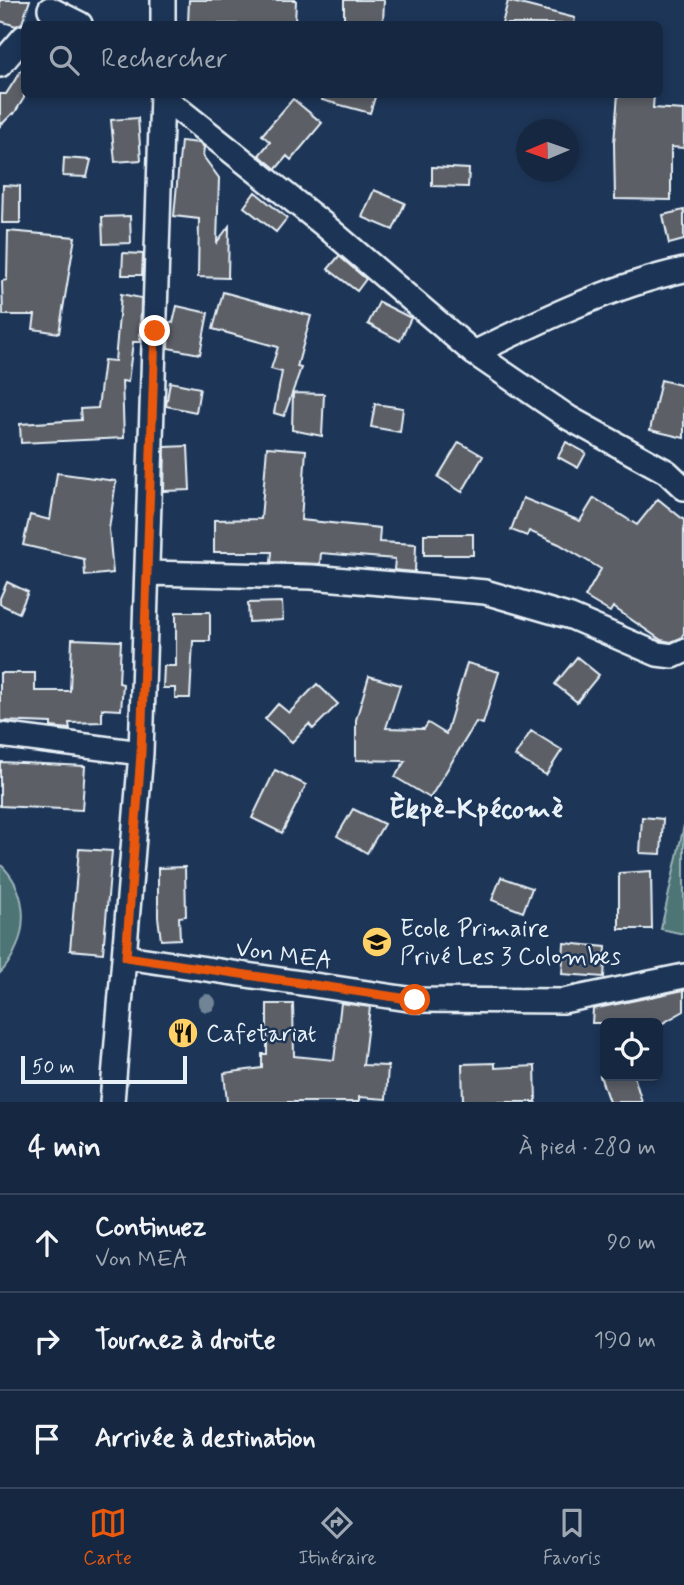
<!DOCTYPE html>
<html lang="fr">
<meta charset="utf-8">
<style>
:root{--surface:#162841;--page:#23344c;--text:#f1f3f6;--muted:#9ea6b1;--line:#35445a;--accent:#ea580c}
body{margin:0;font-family:Mynerve,sans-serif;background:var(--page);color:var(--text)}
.controls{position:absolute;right:21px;bottom:21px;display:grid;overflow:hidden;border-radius:10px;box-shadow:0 4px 10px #0003}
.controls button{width:63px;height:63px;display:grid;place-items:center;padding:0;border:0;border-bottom:2px solid var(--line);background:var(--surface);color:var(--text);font:35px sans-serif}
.compass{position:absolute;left:516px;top:119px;width:63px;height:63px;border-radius:50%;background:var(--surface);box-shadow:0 4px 10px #0003;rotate:268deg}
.scale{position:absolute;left:21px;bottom:18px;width:166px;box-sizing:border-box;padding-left:7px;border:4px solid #e8f1f8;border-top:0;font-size:19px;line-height:24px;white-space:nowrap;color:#e8f1f8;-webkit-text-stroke:5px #1d3557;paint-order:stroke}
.stop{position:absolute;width:21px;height:21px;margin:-16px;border:5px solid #ea580c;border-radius:50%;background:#fff}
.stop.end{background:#ea580c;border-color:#fff;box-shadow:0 2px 7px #0008}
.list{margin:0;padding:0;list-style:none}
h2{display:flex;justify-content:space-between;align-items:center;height:91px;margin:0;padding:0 28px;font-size:30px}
h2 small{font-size:23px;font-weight:400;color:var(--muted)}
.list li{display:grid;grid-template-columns:46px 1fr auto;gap:21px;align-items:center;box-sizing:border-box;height:98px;padding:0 28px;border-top:2px solid var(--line)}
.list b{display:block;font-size:26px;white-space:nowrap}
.list p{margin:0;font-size:23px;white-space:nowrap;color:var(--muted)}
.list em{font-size:23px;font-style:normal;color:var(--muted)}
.icon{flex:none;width:38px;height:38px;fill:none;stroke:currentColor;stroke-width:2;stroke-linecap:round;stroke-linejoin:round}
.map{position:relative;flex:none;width:684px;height:1102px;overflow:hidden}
.search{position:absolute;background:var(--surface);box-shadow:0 4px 10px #0003;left:21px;right:21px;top:21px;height:77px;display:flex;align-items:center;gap:18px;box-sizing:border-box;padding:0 24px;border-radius:10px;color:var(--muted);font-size:26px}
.sheet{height:385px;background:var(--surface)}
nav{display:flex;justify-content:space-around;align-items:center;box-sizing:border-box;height:98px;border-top:2px solid var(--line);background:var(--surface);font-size:19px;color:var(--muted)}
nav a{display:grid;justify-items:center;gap:4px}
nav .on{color:var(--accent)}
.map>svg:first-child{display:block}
</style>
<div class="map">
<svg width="684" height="1102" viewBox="0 0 684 1102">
<rect width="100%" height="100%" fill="#1d3557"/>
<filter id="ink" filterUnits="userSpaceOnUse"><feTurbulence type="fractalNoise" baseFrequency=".0143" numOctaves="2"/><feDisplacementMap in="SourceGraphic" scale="14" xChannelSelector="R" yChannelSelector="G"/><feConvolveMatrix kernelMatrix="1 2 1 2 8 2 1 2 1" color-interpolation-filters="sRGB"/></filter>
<g filter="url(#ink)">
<!-- green -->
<path fill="#4d7476" stroke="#9ab2b7" stroke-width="2" d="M684 825V934L661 929Z
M0 864C26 888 29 925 13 955 9 962 6 968 0 973Z"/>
<!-- building -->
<path fill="#5b5e66" stroke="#e8f1f8" stroke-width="2" d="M0 0H30L22 23 16 26 0 21Z
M189 0H296L295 24H188Z
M344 0H384L383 24H344Z
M508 1 575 18 574 24H502Z
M24 66V98L14 114 13 113 0 126V94H6Z
M323 94H376L370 113 322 100Z
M618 94H654L653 108 684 110V148L671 147V200L615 199 614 143Z
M293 99 322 123 291 160 287 156 276 169 259 155 270 142 262 135Z
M138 118 141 160 115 162 111 120Z
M181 141 199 143 204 147 203 156 219 178 217 242 229 226 228 278 198 277 199 219 174 216Z
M64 158 91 160 87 177 63 176Z
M432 167 469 169 468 187 432 186Z
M3 185 20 186V223H2Z
M374 190 405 203 393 230 362 217Z
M255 192 287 218 276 232 244 207Z
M684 210V240L669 244 663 215Z
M130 216 131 243 103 244 102 217Z
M8 231 75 237 59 333 33 329 35 315H3L2 281 7 280Z
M123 253 143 254 142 275H122Z
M339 256 366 279 357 291 328 269Z
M223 292 311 316 297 367 301 368 284 416 274 413 282 372 271 369 278 347 213 329Z
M121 294 141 298 140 342H133L128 382 122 381 124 438 21 443 20 424 81 420 80 409 98 408 104 360 115 361Z
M379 302 411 318 400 341 368 324Z
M177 306 208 313 200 354 168 348 169 322 173 323Z
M661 380 684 386V438L650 430Z
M170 382 200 388 196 412 166 406Z
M293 393 324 394 322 436 292 430Z
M375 404 403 408 400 432 371 427Z
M459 442 483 456 462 492 438 477Z
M566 442 586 453 578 468 558 457Z
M188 446 190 490 164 491 165 447Z
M267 447 306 450 301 520 380 528 379 542 416 544 415 572 394 570 395 559 321 553 320 564 271 562 272 552H214V520L261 519Z
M57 473 116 481 109 529 113 573 85 576 84 559 23 545 30 515 50 520Z
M523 498 580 521 594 498 637 525 658 499 684 520V633L681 638 671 642 661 640 613 607 610 612 585 597 601 569 559 544 529 531 527 536 511 530Z
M424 534H473V555H424Z
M7 582 28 592 19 613 0 604V598Z
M282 602 283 620 249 622 248 603Z
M176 612H210V641H193L190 698H175V688H163L164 666H176Z
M72 639 121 641 119 683 123 684 121 710 102 709V722L69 723 70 729 51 727V723L0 721V673H35V691H70Z
M577 657 599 675 577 702 555 684Z
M467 663 499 672 483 724 476 722 430 798 395 777 405 761 356 760V720L369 676 400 685 386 728 424 729 428 723 446 734Z
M317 684 338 704 313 729 309 724 292 742 265 719 278 704 289 713Z
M531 731 562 750 546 775 515 756Z
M0 762 85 766 82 810 0 806Z
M275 770 306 785 282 833 252 818Z
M353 809 384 824 367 853 337 836Z
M642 817 663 819 661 854 640 853Z
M79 849 112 851 103 953 70 950Z
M185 867 186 916 179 917 180 939 161 940 158 917V868Z
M651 871 652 929H619V873Z
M501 877 532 888 523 912 492 900Z
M564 943 606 947 604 977 562 974Z
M684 990V1011L663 1023H592L593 1009Z
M341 1003 370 1007 363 1065 388 1066 386 1099 359 1097V1102H227L224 1073 262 1068V1054H267V1004H293L294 1056 334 1060Z
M495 1063V1068L535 1066 536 1102H463L462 1064Z
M600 1076H634L642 1102H609Z"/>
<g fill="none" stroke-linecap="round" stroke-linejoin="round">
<!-- minor casing -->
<g stroke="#e8f1f8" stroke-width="28">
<path id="minor" d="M50 9 80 24
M163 24V0
M0 65 24 37
M162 96 323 224 474 353 569 418 667 472 684 488
M474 353C539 321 614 285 684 270
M148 573 312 577 485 592 571 617 657 654 673 656 684 651
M0 735 141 753
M126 957 415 1000 563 1001 684 976
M112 1102 141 753 162 94"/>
</g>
<!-- minor -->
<use href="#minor" stroke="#1d3557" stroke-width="23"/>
</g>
<!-- trees -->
<circle fill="#6f8496" cx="207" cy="1003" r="9"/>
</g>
<g fill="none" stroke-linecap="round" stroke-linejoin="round" filter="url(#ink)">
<!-- route -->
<path stroke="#ea580c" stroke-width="9" d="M155 331 141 753 126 957 415 1000"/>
</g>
<!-- icons -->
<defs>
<g id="school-disc" transform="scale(1.575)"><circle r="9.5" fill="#ffd166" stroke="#1d3557"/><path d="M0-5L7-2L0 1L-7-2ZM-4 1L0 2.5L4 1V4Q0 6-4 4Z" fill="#111"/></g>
<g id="restaurant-disc" transform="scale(1.575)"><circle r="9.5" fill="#ffd166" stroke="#1d3557"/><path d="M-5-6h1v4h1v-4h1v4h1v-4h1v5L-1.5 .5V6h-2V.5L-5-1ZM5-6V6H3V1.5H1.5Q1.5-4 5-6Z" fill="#111"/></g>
</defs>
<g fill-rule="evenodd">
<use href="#school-disc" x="377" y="942"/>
<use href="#restaurant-disc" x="183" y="1033"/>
</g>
<g text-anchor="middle" stroke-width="5" stroke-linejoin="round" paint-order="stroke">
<!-- poi labels -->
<g font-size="24" fill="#e8f1f8" stroke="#1d3557" text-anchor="start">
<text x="400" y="936">Ecole Primaire<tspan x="400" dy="28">Privé Les 3 Colombes</tspan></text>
<text x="206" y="1041">Cafetariat</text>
</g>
<!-- street labels -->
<g font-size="24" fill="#e8f1f8" stroke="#1d3557">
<text transform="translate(284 954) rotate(8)" y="8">Von MEA</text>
</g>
<!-- quarter labels -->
<g font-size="28" font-weight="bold" fill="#e8f1f8" stroke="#1d3557">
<text x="476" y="818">Èkpè-Kpécomè</text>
</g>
</g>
</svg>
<div class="controls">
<button><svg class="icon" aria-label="locate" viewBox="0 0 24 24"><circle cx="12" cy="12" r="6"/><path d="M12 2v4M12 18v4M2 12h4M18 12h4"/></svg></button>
</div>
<svg class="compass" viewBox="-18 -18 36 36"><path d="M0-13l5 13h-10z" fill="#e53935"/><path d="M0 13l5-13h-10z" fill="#9ea6b1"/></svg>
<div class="scale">50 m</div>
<div class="stop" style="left:415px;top:1000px"></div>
<div class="stop end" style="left:155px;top:331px"></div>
<div class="search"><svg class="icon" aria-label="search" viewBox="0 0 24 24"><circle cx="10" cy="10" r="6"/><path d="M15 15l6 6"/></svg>Rechercher</div>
</div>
<section class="sheet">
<h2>4 min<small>À pied · 280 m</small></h2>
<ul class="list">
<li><svg class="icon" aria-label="ahead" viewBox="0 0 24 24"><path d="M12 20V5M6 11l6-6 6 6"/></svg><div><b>Continuez</b><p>Von MEA</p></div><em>90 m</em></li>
<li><svg class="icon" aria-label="right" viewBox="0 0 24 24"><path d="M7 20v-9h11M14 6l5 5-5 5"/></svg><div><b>Tournez à droite</b></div><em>190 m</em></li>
<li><svg class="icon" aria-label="arrive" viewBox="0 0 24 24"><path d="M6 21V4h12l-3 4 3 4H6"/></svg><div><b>Arrivée à destination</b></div></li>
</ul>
</section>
<nav>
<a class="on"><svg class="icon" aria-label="map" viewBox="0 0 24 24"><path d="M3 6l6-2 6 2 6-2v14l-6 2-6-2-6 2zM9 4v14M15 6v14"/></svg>Carte</a>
<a><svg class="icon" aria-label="directions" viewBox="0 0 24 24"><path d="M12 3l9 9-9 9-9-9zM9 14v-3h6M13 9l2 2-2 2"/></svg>Itinéraire</a>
<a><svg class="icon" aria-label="saved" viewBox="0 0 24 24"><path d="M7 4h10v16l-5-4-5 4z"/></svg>Favoris</a>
</nav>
